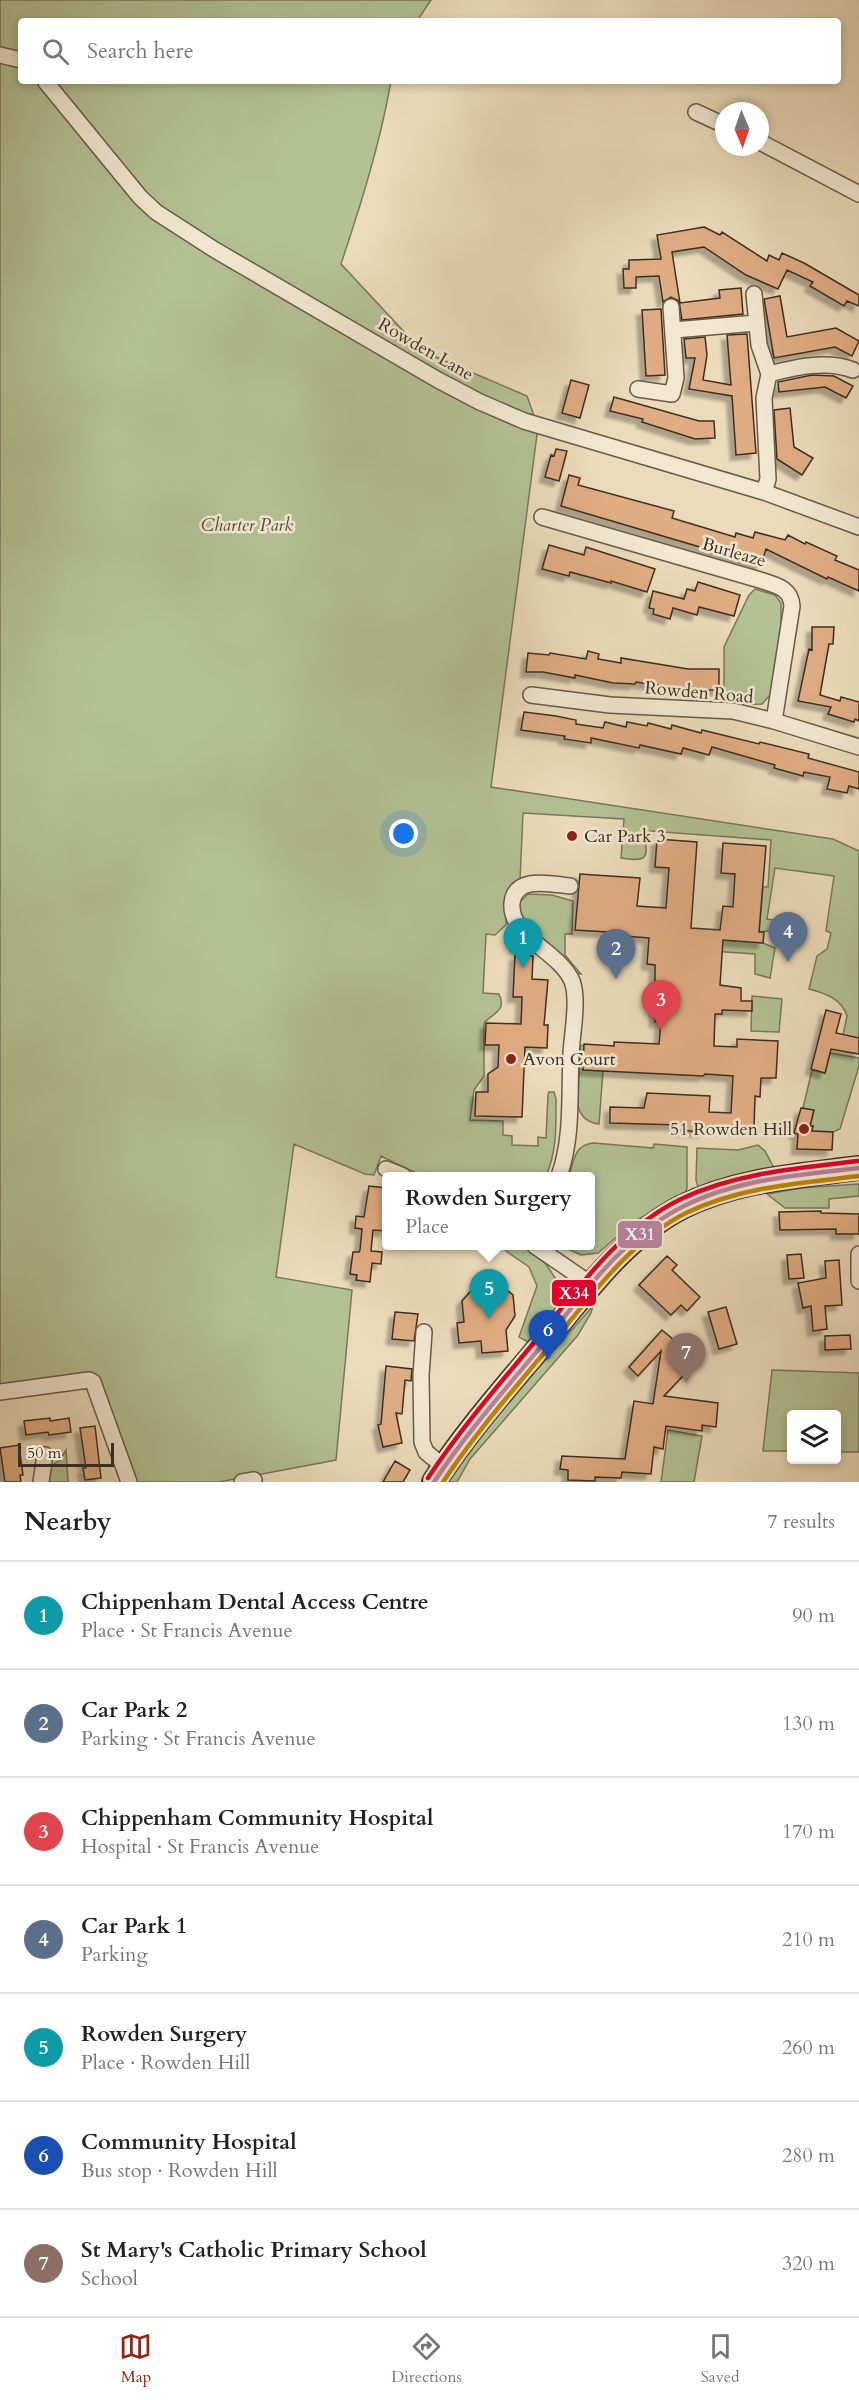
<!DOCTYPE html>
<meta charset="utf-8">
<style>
:root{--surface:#fff;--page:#f6f6f6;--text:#222;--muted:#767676;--line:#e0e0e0;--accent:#8f2418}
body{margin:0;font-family:Cardo,serif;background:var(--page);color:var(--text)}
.controls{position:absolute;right:18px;bottom:18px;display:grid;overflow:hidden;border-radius:6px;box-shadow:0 3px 9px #0003}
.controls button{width:54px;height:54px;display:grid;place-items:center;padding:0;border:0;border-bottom:2px solid var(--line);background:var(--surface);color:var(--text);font:30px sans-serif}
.compass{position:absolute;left:715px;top:102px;width:54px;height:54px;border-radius:50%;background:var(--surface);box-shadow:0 3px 9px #0003;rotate:178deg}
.scale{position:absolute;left:18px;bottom:15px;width:96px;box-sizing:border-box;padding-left:6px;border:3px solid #3f2f21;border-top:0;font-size:16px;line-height:21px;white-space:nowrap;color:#3f2f21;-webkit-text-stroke:4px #f2e8d2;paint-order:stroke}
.you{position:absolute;left:404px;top:834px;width:21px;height:21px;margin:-15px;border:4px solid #fff;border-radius:50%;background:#1a73e8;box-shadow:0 0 0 9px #1a73e833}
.badge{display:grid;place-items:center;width:39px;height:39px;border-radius:50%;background:var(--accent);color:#fff;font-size:20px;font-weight:700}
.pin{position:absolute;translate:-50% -50px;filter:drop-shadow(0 2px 3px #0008)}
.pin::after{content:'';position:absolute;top:32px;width:21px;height:18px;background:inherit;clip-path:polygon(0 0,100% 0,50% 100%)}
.popup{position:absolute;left:382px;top:1172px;width:213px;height:78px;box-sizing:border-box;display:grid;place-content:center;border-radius:6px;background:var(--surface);filter:drop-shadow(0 2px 4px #0005);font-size:20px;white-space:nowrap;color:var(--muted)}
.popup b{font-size:22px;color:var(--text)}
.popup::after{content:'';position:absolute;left:50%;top:100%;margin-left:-12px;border:12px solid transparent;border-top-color:var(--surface)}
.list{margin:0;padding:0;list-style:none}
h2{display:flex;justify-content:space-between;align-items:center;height:78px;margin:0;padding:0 24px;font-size:26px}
h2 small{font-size:20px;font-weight:400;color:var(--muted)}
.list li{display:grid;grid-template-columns:39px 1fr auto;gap:18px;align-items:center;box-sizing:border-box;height:108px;padding:0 24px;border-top:2px solid var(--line)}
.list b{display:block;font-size:22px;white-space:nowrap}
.list p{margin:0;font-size:20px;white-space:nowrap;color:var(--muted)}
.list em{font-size:20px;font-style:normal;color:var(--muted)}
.icon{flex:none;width:33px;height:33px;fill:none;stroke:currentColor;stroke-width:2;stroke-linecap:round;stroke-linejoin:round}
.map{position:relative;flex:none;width:859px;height:1482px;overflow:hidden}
.search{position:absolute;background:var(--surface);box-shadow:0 3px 9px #0003;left:18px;right:18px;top:18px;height:66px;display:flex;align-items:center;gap:15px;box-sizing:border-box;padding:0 21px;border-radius:6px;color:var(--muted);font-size:22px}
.sheet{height:834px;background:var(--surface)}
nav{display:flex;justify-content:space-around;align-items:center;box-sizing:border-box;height:84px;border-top:2px solid var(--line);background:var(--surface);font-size:16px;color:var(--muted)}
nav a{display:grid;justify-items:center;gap:3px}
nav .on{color:var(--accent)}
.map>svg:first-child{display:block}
</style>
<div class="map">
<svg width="859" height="1482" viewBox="0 0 859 1482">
<defs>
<filter id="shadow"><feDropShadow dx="-5.5" dy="5.5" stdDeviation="1.5" flood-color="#0004"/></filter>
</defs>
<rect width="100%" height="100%" fill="#ebdbba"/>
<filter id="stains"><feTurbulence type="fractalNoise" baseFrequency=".00333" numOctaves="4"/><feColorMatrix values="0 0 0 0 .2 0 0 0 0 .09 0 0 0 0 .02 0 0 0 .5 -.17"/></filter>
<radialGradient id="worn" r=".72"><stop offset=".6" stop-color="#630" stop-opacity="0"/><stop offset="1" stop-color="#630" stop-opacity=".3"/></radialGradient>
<!-- green -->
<path fill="#b3c193" stroke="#79785a" stroke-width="1.5" d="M0 0H431L417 21H21V81H391C380 144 361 204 341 264L422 351 527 396 538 427 491 787 833 839 859 851V1038L843 1035 847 1016C842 999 825 993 809 989L817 956 827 949 831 933 826 931 834 876 775 868 767 919 780 921 778 930 759 932 763 887H768L771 840 650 831C638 846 661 865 621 858L624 819 523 813 520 880 506 905V925L495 935 486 934 483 993 499 994C507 1011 493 1013 484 1023V1076L474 1090 470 1120 503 1121V1135L512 1136V1145L538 1146V1137L546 1138 548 1095 549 1092H554L556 1099C556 1126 557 1151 546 1176H422L381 1156 374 1175 365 1174 294 1144 276 1277 352 1290 336 1460 219 1482H132L100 1383 0 1388Z
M755 589 775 595 781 603V628L772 688 770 695 762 704 732 705 724 696V647L749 595Z
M528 894 552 895 573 901 572 934H565V955L581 974 576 973 521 924 519 903Z
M698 938 763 943 775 948 770 978 755 974V954L697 950Z
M752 996 782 999 779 1032 751 1031Z
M580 1045 584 1046 583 1069 603 1071 599 1124C588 1123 581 1117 578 1106Z
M830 1053 859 1058V1066L840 1129 833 1132 812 1131 813 1126H810L814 1110 803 1108 812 1070 825 1073Z
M593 1143 653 1148 654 1144 687 1147V1188L685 1193 635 1221 598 1253 581 1255 561 1246H591V1176H569C574 1161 574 1145 593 1143Z
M758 1145 765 1151 774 1168 699 1190 696 1180 697 1148 738 1150Z
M859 1184V1196L829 1199V1208H785L767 1194 800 1188Z
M499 1246H524L545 1263 558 1282 560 1293 559 1306 528 1342 519 1337 537 1286 529 1267Z
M593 1306 591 1313 578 1335 470 1459 457 1482H444L463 1453Z
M772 1370 859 1373V1452H837L836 1414H792L791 1451H763Z
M668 1430 702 1436 694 1482H661Z
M66 1450 68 1482H48L51 1466 60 1460Z"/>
<!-- building -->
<path fill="#e0ac83" stroke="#3f2f21" stroke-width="1.5" filter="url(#shadow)" d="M704 227 720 235 722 232 767 261 769 255 779 260 782 253 804 263 859 295V306L847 301 844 306 810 286 813 282 787 270 778 289 746 275 704 247 672 252 680 303 720 298 719 290 741 288 743 314 682 320 679 301 671 297 663 302 659 276 636 277V288H624L623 269H629V260L661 259 657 235Z
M780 296 787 337 836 328 859 341 852 356 835 347 774 358 764 299Z
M661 309 665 375 646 376 642 310Z
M747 334 756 453 736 455 732 396 689 389 695 358H686L684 339 705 337 707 355 703 380 731 385 727 335Z
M812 375 834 376 853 386 846 398 825 387 779 392 778 382Z
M571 380 589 385 580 418 562 413Z
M614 397 699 421H714L715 438 695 439 642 422 643 419 610 411Z
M790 408 794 447 813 458 802 475 777 459 774 410Z
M556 449 567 451 559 481 545 477 551 455 554 456Z
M569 475 580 478 578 485 674 511 672 518 735 537 736 533 753 538 755 532 785 540 788 535 805 544 806 542 837 556 835 560 859 570V591L828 577 827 579 766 549 761 565 561 506Z
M549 545 584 555 586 547 655 569 647 592 611 581V583L570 572 569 576 542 569Z
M698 582 740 595 734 616 699 607 697 615 673 608 670 619 653 614 654 609 649 608 653 591 684 599 687 589 695 591Z
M812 627H834L833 644H829L820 695 840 701 841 697 859 702V721L855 719 854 722 828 714 831 707 798 701 809 649 812 650Z
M588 651 599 654 598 659 621 663V658L688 669H719V690H691L636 682 635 684 613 683 575 675V678L543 672H526L528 653 549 655 550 653 586 659Z
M524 712 556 716 576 720V724L603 728 605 722 626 727 627 722 647 726 648 723 671 729 672 725 701 733 702 730 759 744 760 742 809 754 808 758 859 772V789L849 786 847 793 827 789 830 777 804 772 803 776 774 768 775 765 712 747 709 755 683 748 681 754 640 745 639 748 591 738V743L564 739 565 736 521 730Z
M657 839 697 842 691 928 720 930 723 906 733 907 735 874 721 873 723 843 766 846 759 932H764L763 943 723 940 720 985 741 988V1001H752V1011L722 1010V1014H715L714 1046 737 1047V1039L778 1041 776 1078H761L760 1097 755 1096 754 1129 705 1127 704 1132 678 1130 679 1125 610 1123V1107L644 1108 647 1093 710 1096 709 1112 731 1113 733 1076 705 1074 703 1076 583 1070 584 1044 614 1046V1042L659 1044 661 1022H655V965L647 964 649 938 624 936V933L575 930 580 874 640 878 637 906 666 908 669 868 655 867Z
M515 955 533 956 532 979 548 980 544 1025H548L547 1048 525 1047 522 1117 475 1116 476 1092H488V1074L498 1067 499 1045H485L486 1023 521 1024 522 997H513Z
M826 1010 841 1014 836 1033 859 1038V1054L831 1049 825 1073 811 1069Z
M801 1108 814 1110 810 1126H813L812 1131 833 1132 832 1150 797 1149 798 1134 794 1133Z
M369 1186 387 1188 386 1231 373 1230 371 1251 382 1252 381 1264 372 1263 370 1282 356 1280 357 1275 350 1274 353 1252H359L360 1250 362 1229 355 1228 356 1216 364 1217Z
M821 1211V1213L859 1214V1234H836V1229L780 1230 779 1212Z
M801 1254 804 1278 789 1279 787 1255Z
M667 1256 677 1265 672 1270 700 1297 687 1311 681 1305 671 1315 639 1285Z
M839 1260 842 1305 825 1306 827 1329 813 1331 811 1306 803 1308 798 1283 826 1278 825 1261Z
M497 1282 513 1295 515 1316 506 1330 508 1351 482 1353 481 1341 459 1343 457 1323 464 1322 462 1301 477 1284Z
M726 1307 737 1344 719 1349 708 1312Z
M395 1312 418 1314 414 1341 392 1339Z
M662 1330 698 1360 664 1396 718 1403 716 1427 702 1425V1431L666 1426 663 1449 654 1447 651 1474 622 1472 621 1478 595 1477V1481L568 1480V1470L560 1469 562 1456 625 1459 634 1401 653 1404 661 1351 638 1376 629 1367Z
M850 1335 851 1349 825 1350V1336Z
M386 1366 412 1369 411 1381 405 1380 402 1414 396 1413 402 1443 383 1447 378 1425 381 1424Z
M50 1418V1421L69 1418 71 1432 49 1435 48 1432 26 1435 24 1421Z
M95 1426 101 1478 85 1480 83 1468H86L80 1428Z
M19 1445 23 1475H20L21 1482H5L0 1448Z
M395 1461 410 1470 403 1482H383Z"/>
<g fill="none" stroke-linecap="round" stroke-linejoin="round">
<!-- minor casing -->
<g stroke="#6a5a47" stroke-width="18">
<path id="minor" d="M0 55 21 60
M45 81 140 197 156 212 215 250 438 380 480 402 524 421 764 492 859 527
M696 112 724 125
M760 142 859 194
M754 294 759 345 769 374
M674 330 756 323
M638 389 672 394 676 378 671 307
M764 492 768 479 764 398 769 374C796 367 826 360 853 370
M542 517 760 580C774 585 791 587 792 606L774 721
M531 695 610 705 733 711 774 721 859 747
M386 1169 403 1176
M559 1176C573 1138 569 1094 571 1054 572 1034 579 999 572 981 559 951 509 937 512 903 515 875 550 884 570 886
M535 1246 592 1285
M859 1281V1254
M424 1332 421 1375 422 1442 426 1452 444 1467
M0 1392 89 1380 93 1382 129 1482
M41 1482 45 1455
M242 1482 254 1480"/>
</g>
<!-- primary casing -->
<g stroke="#3f2f21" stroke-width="26">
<path id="primary" d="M434 1482C464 1435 502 1392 538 1349 580 1299 622 1238 682 1207 738 1179 799 1176 859 1168"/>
</g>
<!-- minor -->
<use href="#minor" stroke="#f2e8d2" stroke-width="15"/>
<!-- primary -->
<use href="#primary" stroke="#e6be7d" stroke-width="22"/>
<!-- bus-1 casing -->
<g stroke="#f2e8d2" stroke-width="9">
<path id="bus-1" d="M434 1482C465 1435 502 1393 538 1350 580 1298 621 1238 682 1207 736 1179 800 1175 859 1168"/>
</g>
<!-- bus-2 casing -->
<g stroke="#f2e8d2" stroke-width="9">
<path id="bus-2" d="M443 1482C473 1436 509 1395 544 1353 586 1303 626 1243 686 1213 739 1187 801 1183 859 1176"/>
</g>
<!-- bus-3 casing -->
<g stroke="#f2e8d2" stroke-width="9">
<path id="bus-3" d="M428 1478C459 1431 496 1388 532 1345 575 1293 617 1230 681 1199 736 1173 798 1168 858 1161"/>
</g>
<!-- bus-1 -->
<use href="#bus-1" stroke="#b7829d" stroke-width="4.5"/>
<!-- bus-2 -->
<use href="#bus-2" stroke="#c0820a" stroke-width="4.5"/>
<!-- bus-3 -->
<use href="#bus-3" stroke="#e4002b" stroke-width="4.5"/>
</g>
<!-- markers -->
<g fill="#8f2418" stroke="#f2e8d2" stroke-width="2">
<circle cx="572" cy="836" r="6"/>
<circle cx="511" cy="1059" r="6"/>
<circle cx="804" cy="1129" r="6"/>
</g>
<g text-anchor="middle" stroke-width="5" stroke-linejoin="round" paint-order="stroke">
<!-- street labels -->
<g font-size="18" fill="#3f2f21" stroke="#f2e8d2">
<text transform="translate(426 349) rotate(30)" y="6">Rowden Lane</text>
<text transform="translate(734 552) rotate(16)" y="6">Burleaze</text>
<text transform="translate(699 692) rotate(5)" y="6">Rowden Road</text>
</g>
<!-- park labels -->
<g font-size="18" font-style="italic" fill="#564c38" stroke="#f2e8d2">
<text x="247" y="531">Charter Park</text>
</g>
<!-- poi labels -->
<g font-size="18" fill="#3f2f21" stroke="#f2e8d2" text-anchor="start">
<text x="584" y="842">Car Park 3</text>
<text x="523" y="1065">Avon Court</text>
<text x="792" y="1135" text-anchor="end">51 Rowden Hill</text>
</g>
</g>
<g stroke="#f2e8d2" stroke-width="2">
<rect x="617" y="1220" width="46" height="29" rx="6" fill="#b7829d"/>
<rect x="551" y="1279" width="46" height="28" rx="6" fill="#e4002b"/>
</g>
<g font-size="16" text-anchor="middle" font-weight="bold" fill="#fff">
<text x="640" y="1240">X31</text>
<text x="574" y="1299">X34</text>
</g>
<rect width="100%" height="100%" filter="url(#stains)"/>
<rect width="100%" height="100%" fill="url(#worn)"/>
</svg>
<div class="controls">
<button><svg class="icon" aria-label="layers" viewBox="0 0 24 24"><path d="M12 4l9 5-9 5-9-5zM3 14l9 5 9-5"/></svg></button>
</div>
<svg class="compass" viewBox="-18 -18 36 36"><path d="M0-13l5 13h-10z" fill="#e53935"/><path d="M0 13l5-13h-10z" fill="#767676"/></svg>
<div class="scale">50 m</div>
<div class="you"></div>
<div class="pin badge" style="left:523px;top:968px;background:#0f9aa8">1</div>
<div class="pin badge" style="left:616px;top:979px;background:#5c6f8a">2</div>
<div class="pin badge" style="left:661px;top:1030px;background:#e0444e">3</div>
<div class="pin badge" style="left:788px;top:962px;background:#5c6f8a">4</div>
<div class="pin badge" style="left:489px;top:1319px;background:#0f9aa8">5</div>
<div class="popup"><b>Rowden Surgery</b>Place</div>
<div class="pin badge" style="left:548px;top:1360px;background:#1a4fb4">6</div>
<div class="pin badge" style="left:686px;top:1383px;background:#8d6e63">7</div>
<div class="search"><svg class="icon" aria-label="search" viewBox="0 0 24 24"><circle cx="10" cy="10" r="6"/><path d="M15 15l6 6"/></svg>Search here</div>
</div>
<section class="sheet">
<h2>Nearby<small>7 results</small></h2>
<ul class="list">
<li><span class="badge" style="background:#0f9aa8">1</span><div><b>Chippenham Dental Access Centre</b><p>Place · St Francis Avenue</p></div><em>90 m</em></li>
<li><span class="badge" style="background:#5c6f8a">2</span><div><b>Car Park 2</b><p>Parking · St Francis Avenue</p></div><em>130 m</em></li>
<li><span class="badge" style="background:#e0444e">3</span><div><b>Chippenham Community Hospital</b><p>Hospital · St Francis Avenue</p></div><em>170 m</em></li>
<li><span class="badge" style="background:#5c6f8a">4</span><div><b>Car Park 1</b><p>Parking</p></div><em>210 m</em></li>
<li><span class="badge" style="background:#0f9aa8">5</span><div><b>Rowden Surgery</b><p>Place · Rowden Hill</p></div><em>260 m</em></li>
<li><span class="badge" style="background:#1a4fb4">6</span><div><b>Community Hospital</b><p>Bus stop · Rowden Hill</p></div><em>280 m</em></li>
<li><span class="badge" style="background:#8d6e63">7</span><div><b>St Mary's Catholic Primary School</b><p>School</p></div><em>320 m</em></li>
</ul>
</section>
<nav>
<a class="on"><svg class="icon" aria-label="map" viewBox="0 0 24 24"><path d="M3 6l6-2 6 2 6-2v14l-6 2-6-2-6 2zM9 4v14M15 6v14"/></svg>Map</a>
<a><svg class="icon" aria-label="directions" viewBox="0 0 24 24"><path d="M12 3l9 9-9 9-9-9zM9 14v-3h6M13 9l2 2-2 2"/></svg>Directions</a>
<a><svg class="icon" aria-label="saved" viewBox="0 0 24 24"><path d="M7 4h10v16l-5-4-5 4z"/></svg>Saved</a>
</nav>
